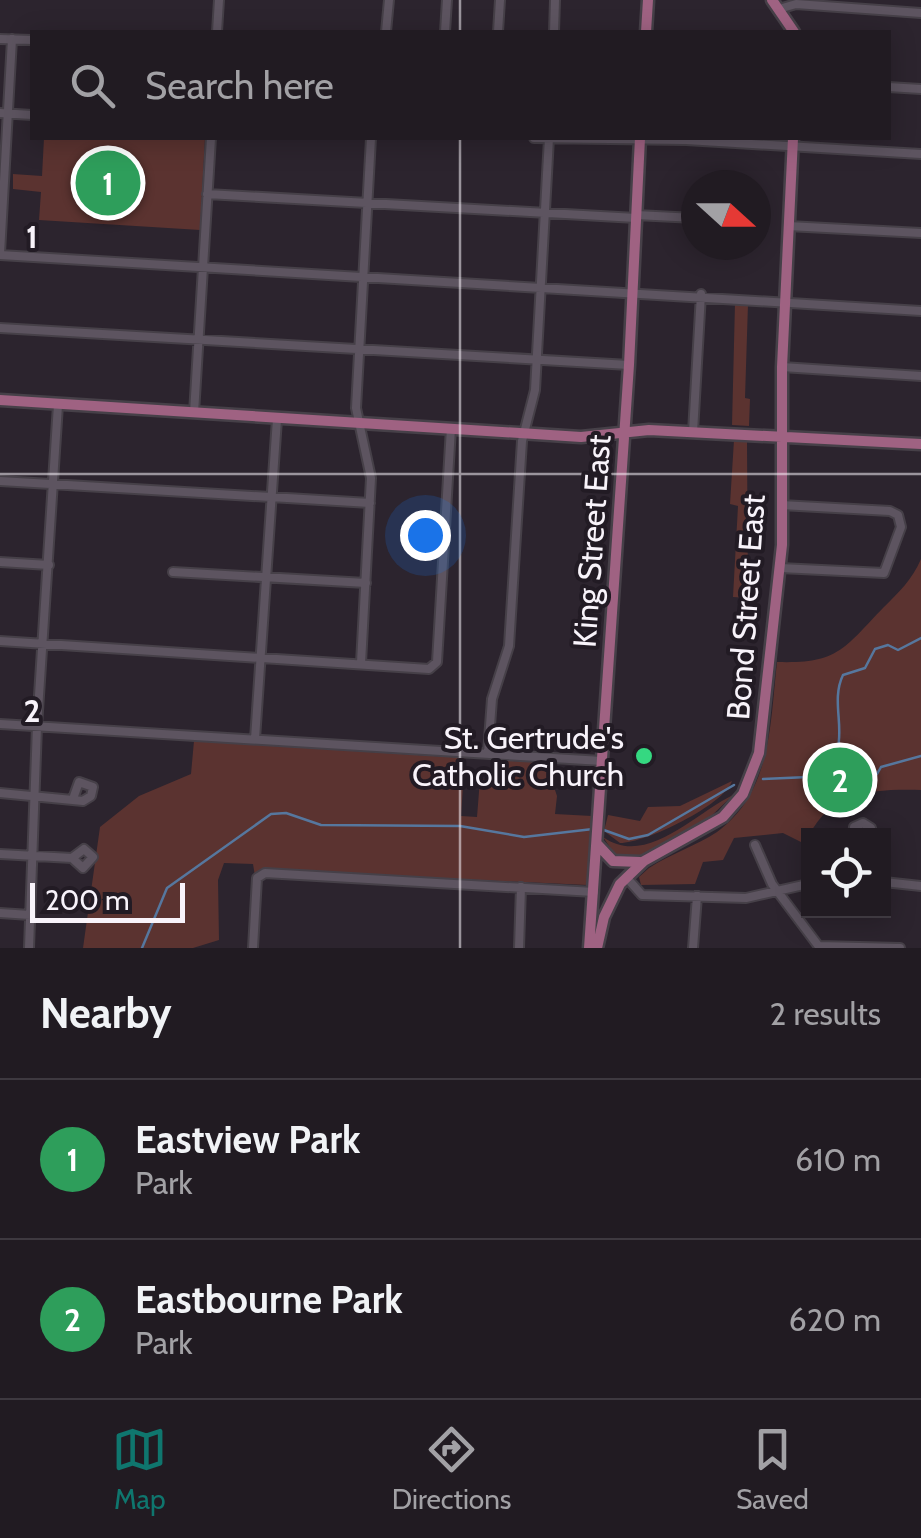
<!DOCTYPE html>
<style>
:root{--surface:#211b22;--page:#2d282f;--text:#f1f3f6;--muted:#a2a1a5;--line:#3e3940;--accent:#0f766e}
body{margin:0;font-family:Cabin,sans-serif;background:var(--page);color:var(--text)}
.controls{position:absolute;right:30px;bottom:30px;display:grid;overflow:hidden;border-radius:0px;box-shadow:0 5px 25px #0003}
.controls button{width:90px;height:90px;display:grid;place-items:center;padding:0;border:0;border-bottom:2px solid var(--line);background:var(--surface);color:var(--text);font:50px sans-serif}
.compass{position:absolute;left:681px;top:170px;width:90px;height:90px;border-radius:50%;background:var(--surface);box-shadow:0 5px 25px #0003;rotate:111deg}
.scale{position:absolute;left:30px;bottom:25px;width:155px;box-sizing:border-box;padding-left:10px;border:5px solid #f8f3fa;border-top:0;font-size:28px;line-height:35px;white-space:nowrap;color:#f8f3fa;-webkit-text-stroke:8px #221b24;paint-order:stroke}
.you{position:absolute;left:425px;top:535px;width:35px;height:35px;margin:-25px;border:8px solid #fff;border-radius:50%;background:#1a73e8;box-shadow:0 0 0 15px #1a73e833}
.badge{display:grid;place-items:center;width:65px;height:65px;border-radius:50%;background:var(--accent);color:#fff;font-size:32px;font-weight:700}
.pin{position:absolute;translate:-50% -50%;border:5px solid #fff;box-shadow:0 2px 10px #0006}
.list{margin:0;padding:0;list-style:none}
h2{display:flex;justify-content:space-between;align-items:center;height:130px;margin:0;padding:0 40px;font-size:42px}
h2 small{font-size:32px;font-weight:400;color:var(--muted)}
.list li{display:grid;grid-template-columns:65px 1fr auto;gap:30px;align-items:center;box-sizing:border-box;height:160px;padding:0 40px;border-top:2px solid var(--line)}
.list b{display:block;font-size:38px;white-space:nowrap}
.list p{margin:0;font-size:32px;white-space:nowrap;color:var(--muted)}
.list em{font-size:32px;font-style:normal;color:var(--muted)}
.icon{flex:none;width:55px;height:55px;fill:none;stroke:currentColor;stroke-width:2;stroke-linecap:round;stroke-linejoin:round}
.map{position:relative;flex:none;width:921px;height:948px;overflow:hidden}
.search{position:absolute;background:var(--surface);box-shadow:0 5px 25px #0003;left:30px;right:30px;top:30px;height:110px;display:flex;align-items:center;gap:25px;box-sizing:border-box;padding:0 35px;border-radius:0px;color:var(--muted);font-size:38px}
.sheet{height:450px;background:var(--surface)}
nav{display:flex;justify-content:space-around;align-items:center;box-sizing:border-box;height:140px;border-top:2px solid var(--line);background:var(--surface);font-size:28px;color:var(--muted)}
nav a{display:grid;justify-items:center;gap:5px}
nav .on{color:var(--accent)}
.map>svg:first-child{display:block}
</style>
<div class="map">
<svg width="921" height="948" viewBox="0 0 921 948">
<rect width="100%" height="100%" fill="#2c242e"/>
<!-- green -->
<path fill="#5b3330" d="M44 138H205L200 230 39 220 41 192 13 189V174L42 176Z
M735 303 748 304 745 398 750 399 749 426 732 425Z
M734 440 747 442 748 598 733 597 738 506 730 504Z
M921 559V790C868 789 827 792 805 844L783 833 734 838 723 860 703 862 695 884 641 885 639 877 649 868C670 854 696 846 717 832 772 792 770 723 777 662 839 664 844 648 883 608 899 592 912 580 921 559Z
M194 741 465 758 461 816 477 817 480 779 494 780 496 760 546 763 557 796 555 814 592 816 587 885 266 870 255 876 253 864 224 863 218 880 219 940 193 948H83L100 827 139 796 191 774Z
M732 781C724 805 646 843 620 843L604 831 608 815 640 821 648 807 680 806Z
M733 795 703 824 632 861 618 859 603 837C646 868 695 813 733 795Z"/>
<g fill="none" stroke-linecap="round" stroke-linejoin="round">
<!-- stream -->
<path stroke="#56779e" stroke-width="2.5" d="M814 777C860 750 826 710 843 675L865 668 875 649 888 645 898 650 921 638
M763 779 877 774 881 767 921 756
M601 829 629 839 648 835 734 785
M142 948 167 888 271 814 286 813 321 825 460 826 524 837 593 829"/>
<!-- minor casing -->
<g stroke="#464048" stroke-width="12">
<path id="minor" d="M779 9 796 4 921 13
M217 32 219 0
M386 32 389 0
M445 32 447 0
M498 32 500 0
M554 32 555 0
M0 39 32 40
M888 87 921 89
M0 113 32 115
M534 138 686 140 921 154
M207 194 636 218
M636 215 695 218
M788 226 921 233
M0 253 12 39
M0 255 921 311
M0 328 629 365
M782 367 921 376
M194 413 211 138
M693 432 701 294
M0 481 370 503
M0 562 49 565
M780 568 884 573 901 527 898 515 890 511 781 505
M173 572 366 583
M0 641 429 669 437 662 451 428
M361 663 371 478 356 408 371 138
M0 724 602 761
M255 739 277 419
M488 753 492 699 509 646 522 441 535 390 549 138
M0 793 83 801 91 796 93 787 79 782 74 796
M853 836 854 827 863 823 871 828 872 836
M755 845 772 884 820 948
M0 854 72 858 83 868 93 857 84 849 72 858
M626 877 642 895 746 898 808 884
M884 882 921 886
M0 913 30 915
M819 946 900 948
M29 948 37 726 58 405
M253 948 257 878 265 873 594 892
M519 948 521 887
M693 948 697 896"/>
</g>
<!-- major casing -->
<g stroke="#464048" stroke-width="15">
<path id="major" d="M772 0 794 32
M646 32 648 0
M0 400 581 437 649 430 921 444
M597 844 613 861 640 862
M589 948 629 365 640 138
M597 948 604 917 620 884 644 861 723 817 743 794 759 753 782 545V367L793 138"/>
</g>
<!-- minor -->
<use href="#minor" stroke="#5d5460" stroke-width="8"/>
<!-- major -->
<use href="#major" stroke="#9f6282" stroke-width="10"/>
</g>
<!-- grid -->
<path fill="none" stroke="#f8f3fa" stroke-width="2.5" stroke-opacity="0.55" d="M460 0V32M460 138V948M0 474H921"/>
<!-- markers -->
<circle fill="#35d881" stroke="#221b24" stroke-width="4" cx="644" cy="756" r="10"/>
<g text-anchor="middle" stroke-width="8" stroke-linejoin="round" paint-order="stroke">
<!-- street labels -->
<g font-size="32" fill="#f8f3fa" stroke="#221b24">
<text transform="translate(592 541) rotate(-86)" y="11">King Street East</text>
<text transform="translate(746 607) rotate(-86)" y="11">Bond Street East</text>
</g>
<!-- poi labels -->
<g font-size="32" fill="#f8f3fa" stroke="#221b24" text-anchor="end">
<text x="624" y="749">St. Gertrude's<tspan x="624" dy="37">Catholic Church</tspan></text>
</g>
</g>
<g font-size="32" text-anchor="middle" font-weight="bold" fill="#f8f3fa" stroke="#221b24" stroke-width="8" stroke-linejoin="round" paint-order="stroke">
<text x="32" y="248">1</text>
<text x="32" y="722">2</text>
</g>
</svg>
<div class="controls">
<button><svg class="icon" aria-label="locate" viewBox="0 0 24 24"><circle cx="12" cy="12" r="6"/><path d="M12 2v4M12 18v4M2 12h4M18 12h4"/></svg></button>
</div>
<svg class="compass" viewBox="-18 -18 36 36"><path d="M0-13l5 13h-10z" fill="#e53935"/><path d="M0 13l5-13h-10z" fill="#a2a1a5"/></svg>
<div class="scale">200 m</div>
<div class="you"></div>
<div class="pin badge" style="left:108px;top:183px;background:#2e9e5b">1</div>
<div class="pin badge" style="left:840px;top:780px;background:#2e9e5b">2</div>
<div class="search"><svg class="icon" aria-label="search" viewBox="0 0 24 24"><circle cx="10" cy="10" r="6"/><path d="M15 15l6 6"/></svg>Search here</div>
</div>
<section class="sheet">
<h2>Nearby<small>2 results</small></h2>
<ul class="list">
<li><span class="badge" style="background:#2e9e5b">1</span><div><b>Eastview Park</b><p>Park</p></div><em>610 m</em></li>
<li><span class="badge" style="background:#2e9e5b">2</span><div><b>Eastbourne Park</b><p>Park</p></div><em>620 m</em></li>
</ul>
</section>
<nav>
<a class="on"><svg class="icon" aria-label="map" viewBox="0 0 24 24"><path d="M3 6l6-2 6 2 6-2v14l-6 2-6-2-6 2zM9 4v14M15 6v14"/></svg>Map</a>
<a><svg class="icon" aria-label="directions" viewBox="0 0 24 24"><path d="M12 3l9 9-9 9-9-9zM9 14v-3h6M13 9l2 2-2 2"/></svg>Directions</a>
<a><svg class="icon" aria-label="saved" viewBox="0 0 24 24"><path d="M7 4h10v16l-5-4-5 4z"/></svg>Saved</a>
</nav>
